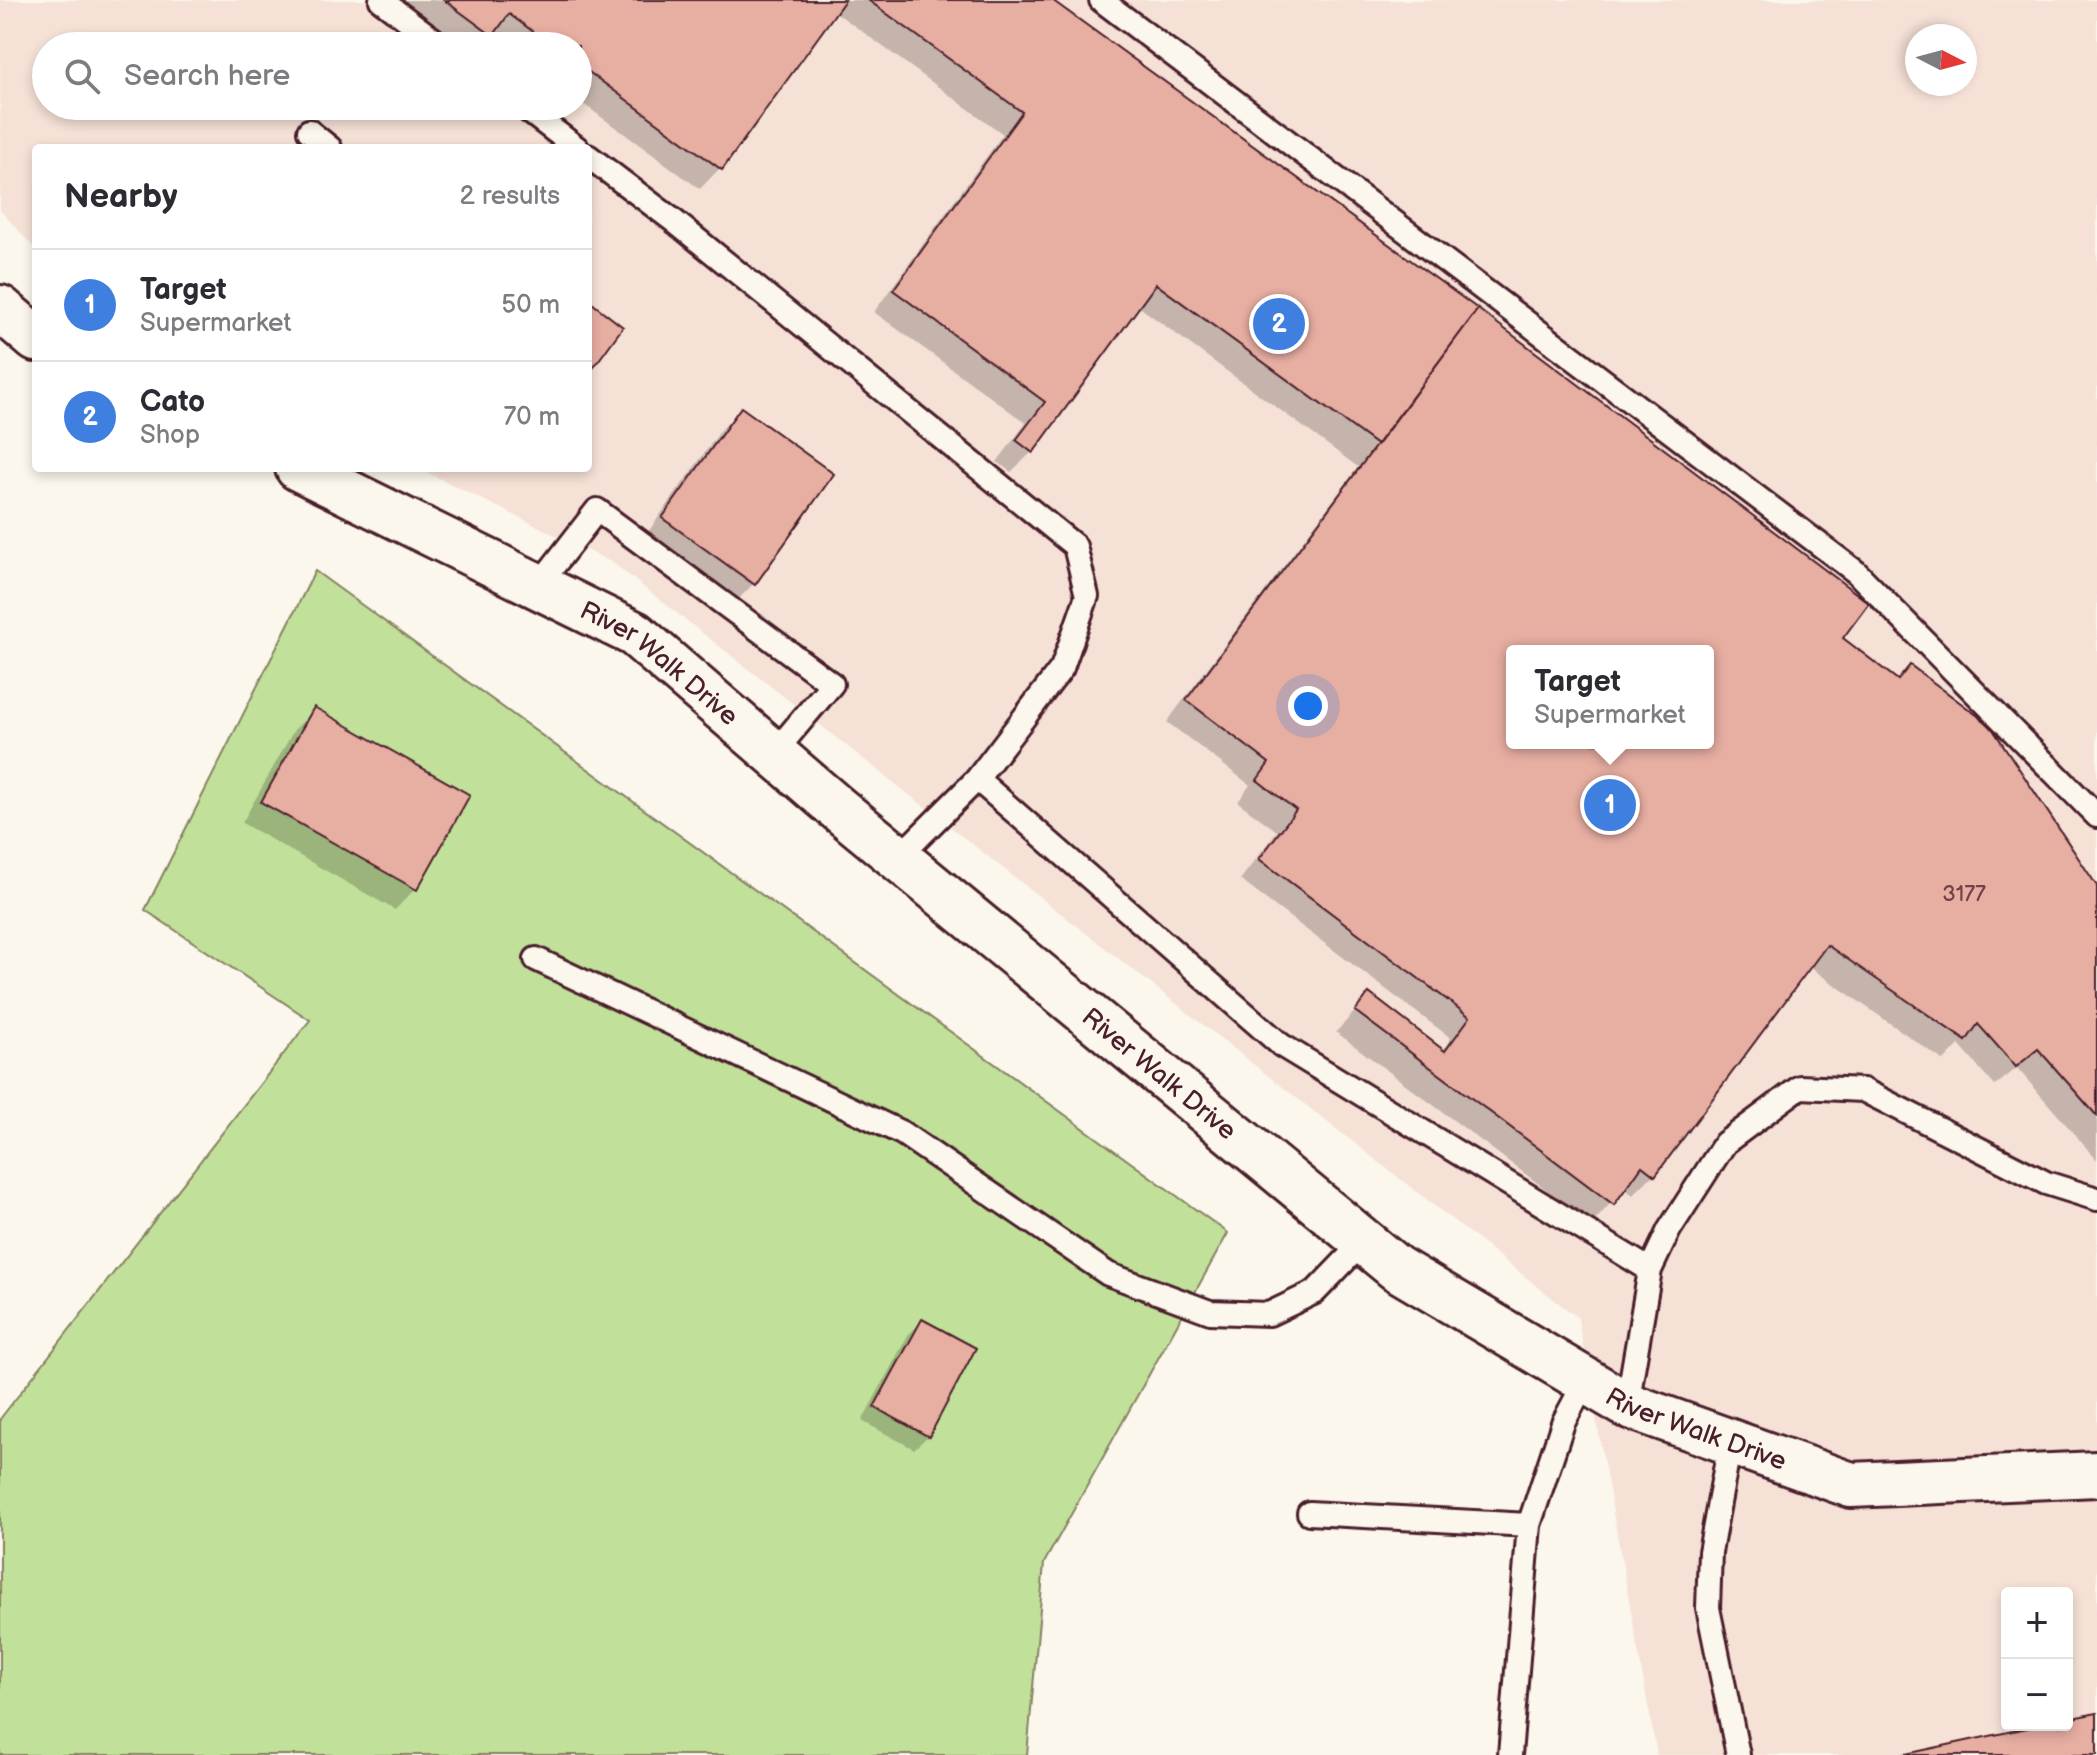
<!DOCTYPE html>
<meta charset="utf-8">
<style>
:root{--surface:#fff;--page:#f7f7f7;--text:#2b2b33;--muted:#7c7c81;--line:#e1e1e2;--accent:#1a73e8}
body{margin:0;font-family:"Balsamiq Sans",sans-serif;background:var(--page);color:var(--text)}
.controls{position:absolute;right:24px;bottom:24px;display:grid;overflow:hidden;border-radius:8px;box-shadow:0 4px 12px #0003}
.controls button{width:72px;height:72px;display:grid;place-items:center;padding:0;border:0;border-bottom:2px solid var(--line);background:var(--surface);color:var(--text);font:40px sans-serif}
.compass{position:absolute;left:1905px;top:24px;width:72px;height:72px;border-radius:50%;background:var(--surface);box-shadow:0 4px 12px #0003;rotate:96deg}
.you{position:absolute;left:1308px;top:706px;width:28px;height:28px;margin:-20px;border:6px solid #fff;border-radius:50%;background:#1a73e8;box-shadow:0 0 0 12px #1a73e833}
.badge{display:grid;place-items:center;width:52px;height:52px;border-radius:50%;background:var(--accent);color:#fff;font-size:26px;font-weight:700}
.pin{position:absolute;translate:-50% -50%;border:4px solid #fff;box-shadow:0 2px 8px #0006}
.popup{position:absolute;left:1506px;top:645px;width:208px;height:104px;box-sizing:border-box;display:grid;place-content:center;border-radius:8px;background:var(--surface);filter:drop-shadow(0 2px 6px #0005);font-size:26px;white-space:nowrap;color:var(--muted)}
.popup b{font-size:30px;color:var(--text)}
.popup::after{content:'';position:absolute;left:50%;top:100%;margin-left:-16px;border:16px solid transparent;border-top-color:var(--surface)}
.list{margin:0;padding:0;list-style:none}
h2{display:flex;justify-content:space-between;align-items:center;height:104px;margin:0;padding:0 32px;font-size:34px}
h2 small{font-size:26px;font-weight:400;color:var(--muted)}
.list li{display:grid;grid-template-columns:52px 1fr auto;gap:24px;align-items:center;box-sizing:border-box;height:112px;padding:0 32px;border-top:2px solid var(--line)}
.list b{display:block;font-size:30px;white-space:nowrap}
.list p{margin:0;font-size:26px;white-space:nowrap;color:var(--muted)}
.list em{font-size:26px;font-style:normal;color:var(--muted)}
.icon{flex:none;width:44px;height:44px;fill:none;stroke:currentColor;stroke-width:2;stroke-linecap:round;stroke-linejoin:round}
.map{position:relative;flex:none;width:2097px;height:1755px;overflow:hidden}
.search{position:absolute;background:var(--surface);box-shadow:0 4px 12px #0003;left:32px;top:32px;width:560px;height:88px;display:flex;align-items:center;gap:20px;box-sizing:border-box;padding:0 28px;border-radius:44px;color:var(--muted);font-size:30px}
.panel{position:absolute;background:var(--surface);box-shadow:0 4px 12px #0003;left:32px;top:144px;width:560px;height:328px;border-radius:8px}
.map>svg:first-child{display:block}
</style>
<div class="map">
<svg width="2097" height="1755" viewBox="0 0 2097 1755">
<rect width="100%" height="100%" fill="#fbf7ec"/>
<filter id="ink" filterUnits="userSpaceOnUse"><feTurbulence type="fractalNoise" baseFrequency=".0125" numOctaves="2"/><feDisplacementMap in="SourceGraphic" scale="16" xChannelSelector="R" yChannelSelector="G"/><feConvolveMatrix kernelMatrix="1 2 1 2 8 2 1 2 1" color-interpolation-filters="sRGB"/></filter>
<g filter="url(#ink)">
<!-- built -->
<path fill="#f5e1d6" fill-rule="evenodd" d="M0 0H2097V1755H1657L1578 1318 613 563 418 468H588V148H36V250L0 210ZM1917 36H1965V84H1917ZM46 46H578V106H46ZM1512 651H1708V743H1512ZM2007 1593H2067V1725H2007Z"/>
<!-- green -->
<path fill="#c1e19a" stroke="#868062" stroke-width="2" d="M315 571 1228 1233 1044 1563 1027 1755H0V1419L310 1020 145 910Z"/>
<!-- shadow -->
<path fill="#0003" fill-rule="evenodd" d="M396 0H1048L1841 638 1896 681 1910 667 2097 890V1160L2017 1068 1995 1086 1959 1045 1944 1061 1808 966 1653 1175 1633 1195 1624 1188 1592 1224 1336 1032 1369 996 1442 1051 1451 1038 1240 880 1277 831 1238 802 1250 785 1167 722 1358 467 1138 306 1032 452 1011 472 997 462 1026 423 874 312 1003 134 834 11 720 168 700 189 578 100V46H505L491 36 481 46H459ZM1512 651H1708V743H1512Z
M741 409 832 474 753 584 733 605 643 539 721 430Z
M315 709 468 796 415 889 395 910 242 823 294 730Z
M922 1321 928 1436 914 1449 862 1421 908 1335Z"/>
<!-- building -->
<path fill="#e7aea2" stroke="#4a1f2b" stroke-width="2" fill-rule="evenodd" d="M444 0H845L722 170 578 64V46H553L509 14 493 36Z
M868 0H1052L1478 309 1377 445 1156 284 1033 453 1016 440 1045 402 893 290 1022 112Z
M588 300 623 327 588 375Z
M1478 309 1869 603 1843 638 1898 680 1910 665 1990 725 2097 886V1116L2038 1049 2016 1067 1978 1024 1966 1041 1827 945 1655 1176 1642 1166 1614 1205 1355 1011 1369 993 1445 1051 1470 1017 1259 859 1296 810 1257 780 1269 763 1186 700ZM1512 651H1708V743H1512Z
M741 407 834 474 755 585 662 518Z
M314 707 470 795 417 890 261 802Z
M922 1319 976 1348 929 1437 874 1407Z
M2097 1713V1755H1901L2041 1725H2067V1719Z"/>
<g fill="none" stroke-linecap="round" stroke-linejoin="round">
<!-- service casing -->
<g stroke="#4a1f2b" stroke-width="28">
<path id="service" d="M381 0 442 46
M1101 0 1856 572 2097 816
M522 106 577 148
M309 131 330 148
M588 156 674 221 1075 546 1087 596 1062 668 977 779 898 858
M538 586 597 510 832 684 774 753
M977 779 1281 1045 1650 1270
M536 959 902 1133 1108 1274 1210 1312 1269 1314 1315 1292 1364 1241
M1627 1405 1650 1270 1669 1230 1725 1143 1800 1087 1863 1090 2046 1183 2097 1199
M1730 1443 1710 1552 1708 1608 1738 1755
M1309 1513 1529 1525 1563 1423 1586 1380
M1510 1755 1529 1525"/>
</g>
<!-- minor casing -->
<g stroke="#4a1f2b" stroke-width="50">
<g id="minor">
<path d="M0 308 36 339"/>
<path id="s1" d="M298 468 635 634 836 807 1396 1268 1627 1405 1851 1485 2097 1474"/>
</g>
</g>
<!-- service -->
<use href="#service" stroke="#fbf7ec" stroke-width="22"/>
<!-- minor -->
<use href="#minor" stroke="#fbf7ec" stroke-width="44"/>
</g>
</g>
<g text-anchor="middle" stroke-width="8" stroke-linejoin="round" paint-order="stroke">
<!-- number labels -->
<g font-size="22" fill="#714349">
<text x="1964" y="901">3177</text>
</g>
<!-- street labels -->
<g font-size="26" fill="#4a1f2b" stroke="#fbf7ec">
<text dy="9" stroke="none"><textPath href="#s1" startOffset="412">River Walk Drive</textPath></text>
<text dy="9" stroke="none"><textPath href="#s1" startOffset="1060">River Walk Drive</textPath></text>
<text dy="9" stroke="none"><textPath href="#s1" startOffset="1708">River Walk Drive</textPath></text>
</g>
</g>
</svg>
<div class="controls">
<button>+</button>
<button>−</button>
</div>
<svg class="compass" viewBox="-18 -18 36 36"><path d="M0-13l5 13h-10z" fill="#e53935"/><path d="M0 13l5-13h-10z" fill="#7c7c81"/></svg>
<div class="you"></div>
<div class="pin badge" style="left:1610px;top:805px;background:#3f7fe0">1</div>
<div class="popup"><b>Target</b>Supermarket</div>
<div class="pin badge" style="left:1279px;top:324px;background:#3f7fe0">2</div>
<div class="search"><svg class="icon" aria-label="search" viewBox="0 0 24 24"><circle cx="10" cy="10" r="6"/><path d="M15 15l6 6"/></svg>Search here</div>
<section class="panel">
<h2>Nearby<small>2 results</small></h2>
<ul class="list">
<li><span class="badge" style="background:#3f7fe0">1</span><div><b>Target</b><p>Supermarket</p></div><em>50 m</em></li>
<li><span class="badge" style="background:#3f7fe0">2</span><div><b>Cato</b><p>Shop</p></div><em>70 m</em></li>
</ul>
</section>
</div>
